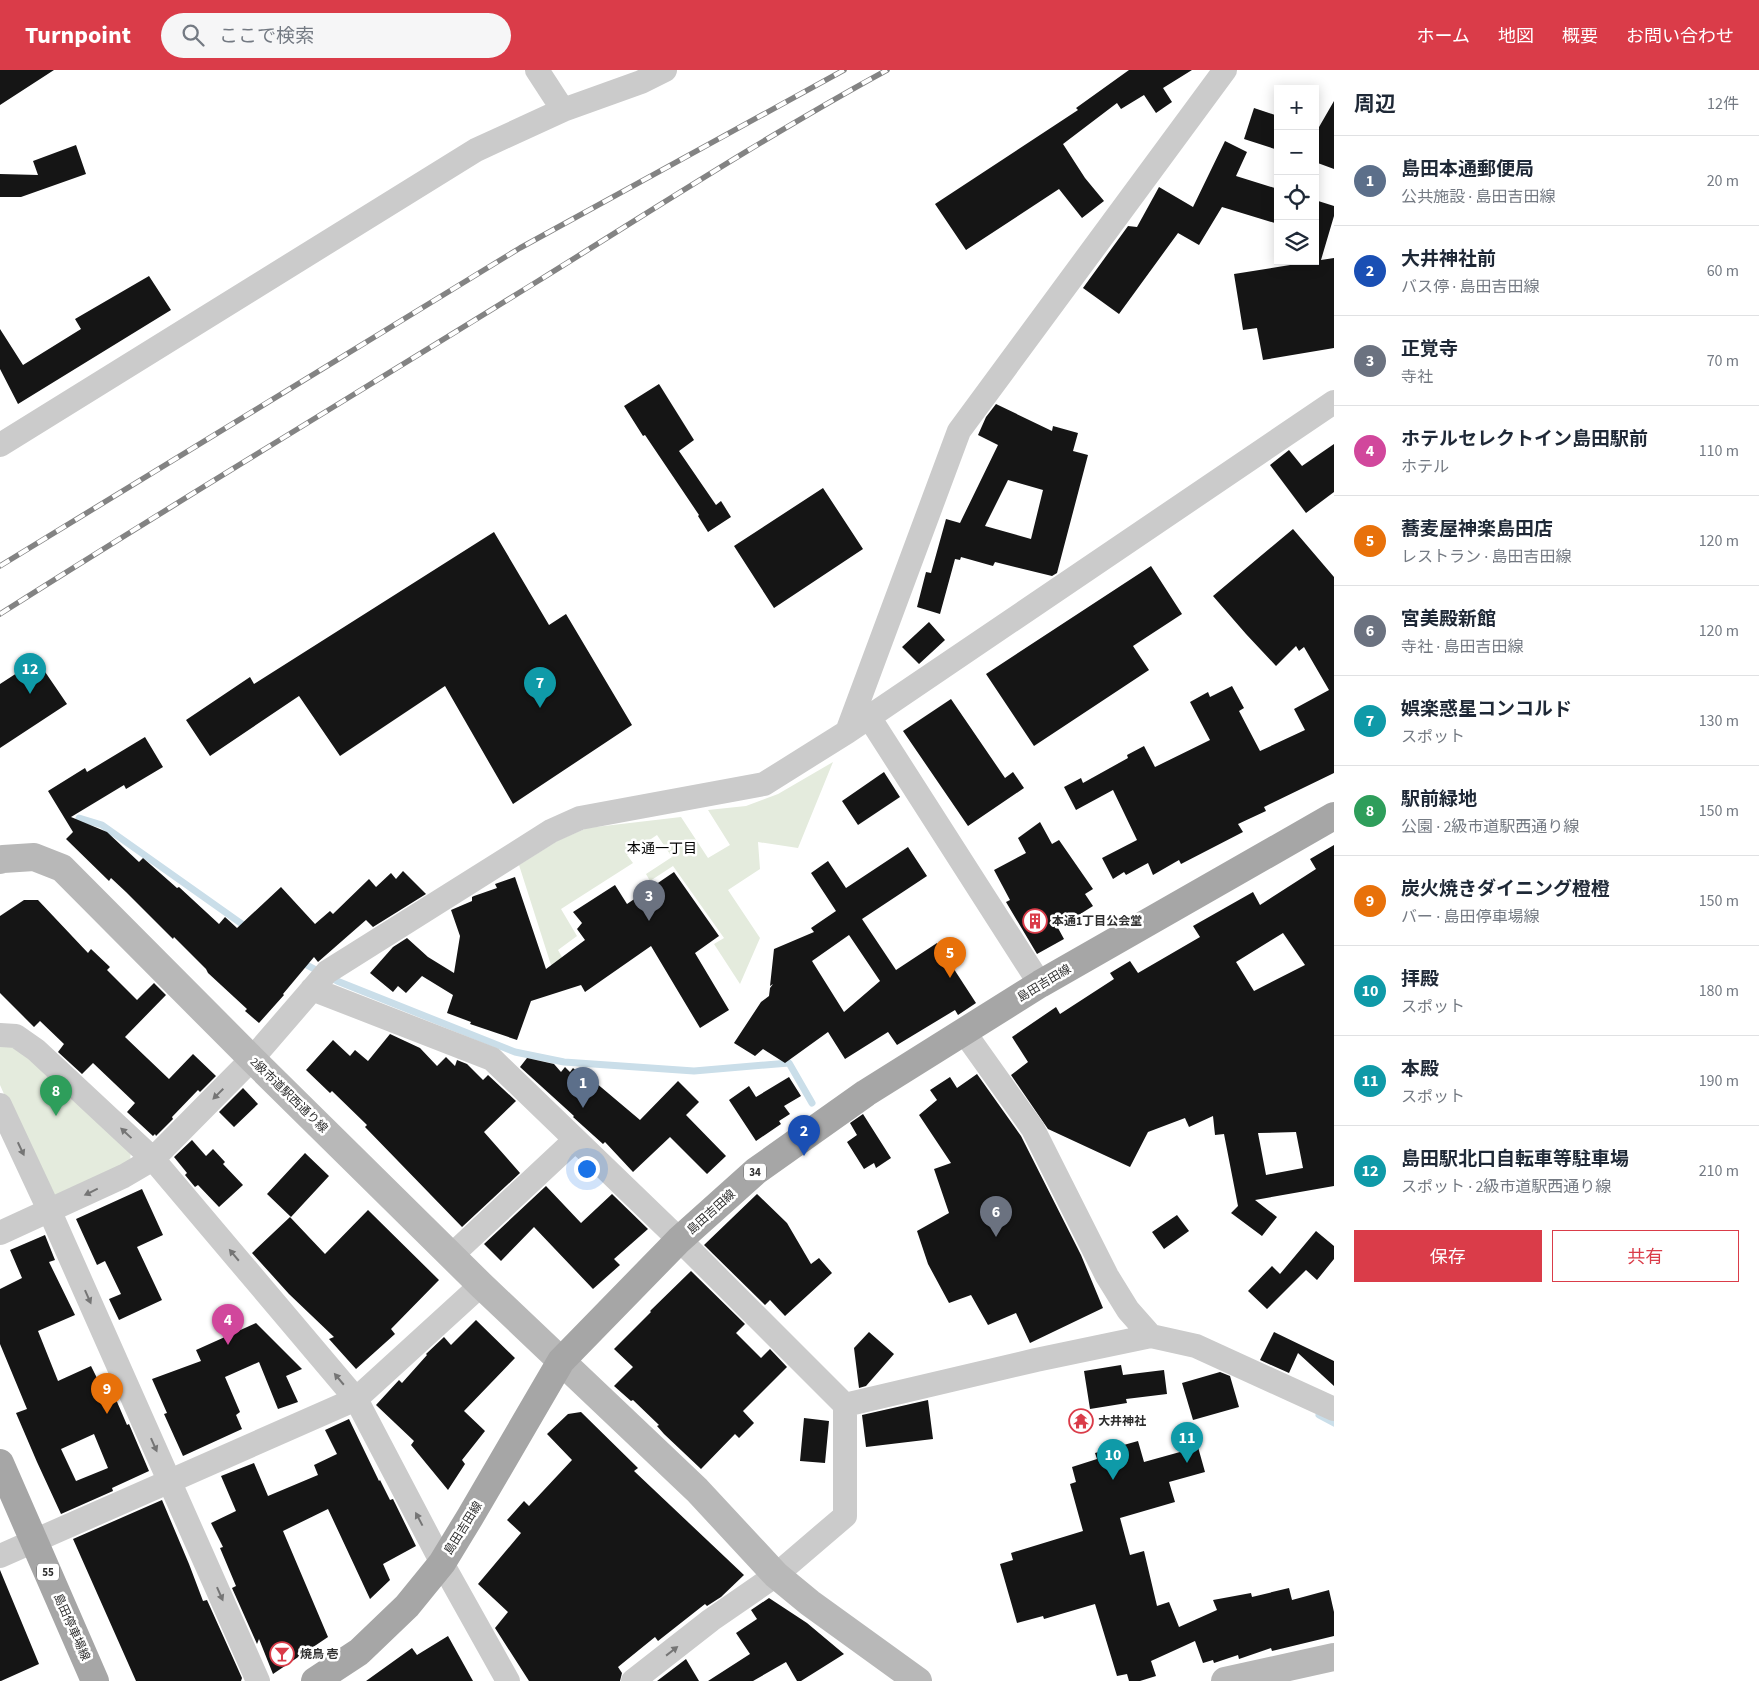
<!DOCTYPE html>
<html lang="ja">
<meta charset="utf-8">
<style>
:root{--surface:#fff;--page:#f6f6f7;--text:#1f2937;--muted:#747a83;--line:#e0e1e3;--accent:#da3c49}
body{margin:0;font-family:"Source Sans 3","Noto Sans JP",sans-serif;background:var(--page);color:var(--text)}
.controls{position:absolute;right:15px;top:15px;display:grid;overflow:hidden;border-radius:0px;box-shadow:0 2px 12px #0003}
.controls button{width:45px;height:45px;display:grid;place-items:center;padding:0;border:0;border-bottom:1px solid var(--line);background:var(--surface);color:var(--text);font:25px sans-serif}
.you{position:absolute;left:586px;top:1098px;width:18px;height:18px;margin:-12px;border:4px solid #fff;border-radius:50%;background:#1a73e8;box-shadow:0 0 0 8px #1a73e833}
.badge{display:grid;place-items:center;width:32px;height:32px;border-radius:50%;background:var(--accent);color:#fff;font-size:16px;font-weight:700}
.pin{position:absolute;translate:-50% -41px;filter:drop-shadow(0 1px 2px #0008)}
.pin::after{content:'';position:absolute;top:26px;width:18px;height:15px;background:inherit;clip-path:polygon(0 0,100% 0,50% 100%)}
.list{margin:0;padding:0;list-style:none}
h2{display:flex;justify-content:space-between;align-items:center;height:65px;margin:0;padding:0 20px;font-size:21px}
h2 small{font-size:16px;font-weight:400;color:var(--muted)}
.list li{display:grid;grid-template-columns:32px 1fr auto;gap:15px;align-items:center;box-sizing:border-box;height:90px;padding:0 20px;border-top:1px solid var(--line)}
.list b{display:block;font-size:19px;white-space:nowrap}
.list p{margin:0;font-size:16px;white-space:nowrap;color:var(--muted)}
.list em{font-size:16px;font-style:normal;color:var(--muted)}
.actions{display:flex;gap:10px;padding:15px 20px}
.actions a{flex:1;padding:11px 0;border:1px solid var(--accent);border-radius:0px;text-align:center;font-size:18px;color:var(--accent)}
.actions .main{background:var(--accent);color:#fff}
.icon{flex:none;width:28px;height:28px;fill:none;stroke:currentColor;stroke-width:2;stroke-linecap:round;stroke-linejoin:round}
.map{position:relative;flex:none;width:1334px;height:1611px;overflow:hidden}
header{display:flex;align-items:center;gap:30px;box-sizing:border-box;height:70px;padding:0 25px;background:var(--accent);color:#fff}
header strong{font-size:24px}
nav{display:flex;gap:28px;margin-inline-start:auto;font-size:18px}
.search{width:350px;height:45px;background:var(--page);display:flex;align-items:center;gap:12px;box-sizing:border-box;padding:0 18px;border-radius:28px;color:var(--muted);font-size:19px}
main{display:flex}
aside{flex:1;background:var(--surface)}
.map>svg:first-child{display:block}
</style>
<header>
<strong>Turnpoint</strong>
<div class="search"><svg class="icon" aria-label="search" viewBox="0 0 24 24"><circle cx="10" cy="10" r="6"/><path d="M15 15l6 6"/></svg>ここで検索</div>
<nav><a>ホーム</a><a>地図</a><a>概要</a><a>お問い合わせ</a></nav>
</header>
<main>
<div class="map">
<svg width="1334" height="1611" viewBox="0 0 1334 1611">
<rect width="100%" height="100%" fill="#fff"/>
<!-- green -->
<path fill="#e4ebdd" d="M833 692 798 778 758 772 760 799 728 820 760 868 740 914 714 874 724 868 673 796 650 811 646 804 672 787 657 765 627 785 633 793 561 839 577 866 558 880 573 907 559 920 519 795 559 770 587 758 681 747 708 788 730 775 708 740 746 736 778 724Z
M15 972 131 1076 130 1095 59 1132 49 1126 0 1015V976Z"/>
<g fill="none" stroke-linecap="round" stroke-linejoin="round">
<!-- stream -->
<path stroke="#cadee9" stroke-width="7" d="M79 748 102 755 249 859
M301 892 337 911 515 982 564 992 694 1001 789 993 812 1033
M1319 1345 1334 1353"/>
</g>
<!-- building -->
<path fill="#151515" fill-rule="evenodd" d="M0 0H54L0 35Z
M1129 0H1192L1163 18 1172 32 1156 43 1144 25 1121 39 1117 33 1063 74 1085 108 1104 131 1082 148 1059 119 966 180 935 134 1078 40 1076 38Z
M1334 31V99L1315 92V64Z
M1254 38 1278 46V80L1244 69Z
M1225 71 1247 82 1236 106 1278 119V154L1222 137 1199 175 1178 163 1119 244 1083 218 1128 156 1137 157 1159 117 1193 137Z
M76 75 86 104 21 127H0V104L38 105 33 91Z
M1315 130 1334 136V146L1321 190 1334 188V278L1263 290 1257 258 1243 260 1234 204 1315 191Z
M149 206 171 240 18 334 0 299V259L23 295 81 259 75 249Z
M659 314 694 370 679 381 716 435 721 431 731 447 708 462 698 446 699 445 645 365 643 366 624 336Z
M996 334 1052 361 1053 356 1078 363 1073 381 1088 385 1057 503 1052 506 995 492 993 496 961 487 960 490 955 489 940 544 917 537 926 502 931 503 946 449 960 453 998 375 978 365 986 347ZM1008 410 1043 420 1031 469 985 456Z
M1334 374V422L1306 443 1270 395 1289 380 1302 396Z
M823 418 863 479 774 538 734 476Z
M1293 459 1334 507V703L1264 737 1266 741 1238 754 1243 762 1181 794 1179 790 1153 805 1148 793 1126 805 1124 802 1113 809 1102 788 1137 770 1113 720 1076 740 1064 717 1081 708 1083 713 1128 688 1127 685 1144 676 1155 697 1210 670 1190 632 1208 622 1210 627 1232 616 1244 638 1239 641 1260 681 1305 660 1294 639 1329 620 1304 577 1299 581 1296 576 1276 596 1246 564 1213 526Z
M494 462 549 555 566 544 632 655 513 734 445 616 340 686 299 626 210 686 186 650 250 607 254 614Z
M1151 496 1182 544 1133 576 1149 600 1034 676 986 604Z
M929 552 945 570 919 594 902 577Z
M37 590 67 634 0 678V614Z
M951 629 1005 708 1013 702 1024 718 968 756 903 661Z
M145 667 163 697 126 719 124 715 71 747 107 762 139 792 143 788 177 818 179 817 219 854 225 847 237 858 281 817 315 854 330 841 333 844 369 809 376 817 391 803 396 809 403 801 426 824 373 857 366 850 318 892 314 887 283 924 284 925 259 953 245 941 247 939 208 903 206 899 174 867 173 869 126 822 111 808 109 811 66 769 73 762 48 721 85 698 87 702Z
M884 702 900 727 858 755 842 731Z
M1040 752 1052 774 1059 770 1093 819 1085 824 1093 836 1058 858 1064 869 1037 884 1006 832 1010 830 994 800 1026 783 1018 768Z
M1334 775V1116L1255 1130 1277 1147 1262 1166 1231 1143 1238 1136 1224 1064 1215 1065 1213 1046 1189 1057 1185 1048 1148 1062 1130 1097 1048 1059 1011 1005 1028 992 1012 967 1056 937 1060 944 1114 909 1110 903 1130 891 1138 903 1200 867 1193 856 1253 822 1260 835 1316 799 1310 789ZM1283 863 1305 895 1254 921 1236 892ZM1296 1062 1303 1098 1266 1105 1258 1063Z
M908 777 927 806 862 849 896 900 937 873 976 933 958 945 955 940 897 975 888 962 845 989 828 962 785 993 763 979 755 986 734 973 761 932 769 926 770 918 773 914 770 916 774 879 814 862 811 858 836 841 811 803 828 791 846 818ZM849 865 880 911 844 942 812 891Z
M674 802 719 866 695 883 729 940 700 958 651 876 585 922 581 915 531 931 517 970 470 954 471 952 447 943 453 925 422 906 406 923 398 916 393 922 370 903 393 877 407 868 428 887 454 903 460 866 451 840 472 831V827L474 826 497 818 495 814 515 807 546 899 585 870 577 859 582 853 573 842 615 815 627 834Z
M24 830H38L88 883 91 879 110 897 107 900 137 930 154 913 166 925 125 967 169 1009 193 984 216 1006 200 1022 198 1020 172 1047 173 1049 156 1066 155 1064 153 1066 127 1042 135 1033 93 993 82 1004 58 982 64 974 40 951 34 957 0 923V846Z
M390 964 420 978 437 996 446 987 455 996 457 990 467 994 483 1010 488 1005 516 1031 484 1062 520 1103 462 1157 365 1057 367 1055 332 1021 330 1023 306 1000 333 970 350 986 355 980 368 991Z
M527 988 554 994 561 1002 565 997 570 1002 573 998 586 1010 589 1007 640 1050 678 1011 699 1032 686 1045 726 1086 707 1104 670 1067 633 1102 605 1072 603 1074 573 1047 574 1046 520 997Z
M977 1004 1021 1066 1081 1185 1103 1238 1030 1273 1016 1243 988 1255 971 1225 949 1233 928 1194 917 1161 949 1143 934 1099 951 1093 919 1045 937 1030 930 1020 950 1007 957 1018Z
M789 1007 801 1026 784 1036 790 1044 779 1051 781 1054 756 1071 729 1030 749 1016 756 1027Z
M243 1018 258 1034 234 1057 219 1042Z
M863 1044 891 1088 876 1098 874 1093 864 1099 847 1072 857 1065 850 1053Z
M192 1070 206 1086 213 1079 225 1092 223 1094 243 1115 219 1137 198 1115 195 1117 185 1105 187 1103 174 1087Z
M305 1083 329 1106 291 1147 267 1124Z
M546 1116 581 1153 612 1124 648 1159 614 1189 620 1195 593 1219 534 1157 501 1191 484 1174Z
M142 1119 163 1165 137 1177 162 1230 119 1250 109 1229 121 1224 105 1191 97 1195 76 1149Z
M757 1124 787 1153 811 1194 819 1188 832 1203 785 1246 770 1230 765 1235 704 1175Z
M368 1140 439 1210 391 1259 395 1264 356 1299 329 1269 334 1267 289 1224 252 1183 290 1147 325 1184Z
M1177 1145 1189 1161 1164 1179 1152 1162Z
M1316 1161 1334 1176V1189L1317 1210 1306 1200 1267 1239 1248 1221 1272 1196 1280 1204Z
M45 1165 55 1190 49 1192 75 1245 38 1261 58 1311 91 1296 97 1308 105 1304 127 1355 129 1354 149 1401 112 1418 113 1421 61 1444 37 1392 16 1343 27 1339 0 1274V1219L22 1208 10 1180ZM94 1364 108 1398 76 1411 61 1379Z
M691 1201 745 1254 736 1263 761 1288 770 1279 787 1297 743 1341 754 1353 739 1368 735 1364 701 1399 664 1364 657 1356 659 1355 633 1330 631 1331 614 1316 633 1297 614 1279 651 1242 650 1241Z
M476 1250 515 1288 464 1341 485 1361 462 1390 465 1394 448 1420 411 1375 414 1371 376 1335 399 1310 402 1313 427 1285 426 1284 444 1267 451 1275Z
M256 1253 302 1299 286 1306 298 1332 278 1339 259 1292 225 1307 240 1342 236 1345 242 1359 183 1386 164 1344 167 1343 152 1309 201 1291 196 1280Z
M869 1262 894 1284 866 1316 859 1318 854 1278Z
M1274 1262 1334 1291V1316L1298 1283 1289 1303 1260 1290Z
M1121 1295 1123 1305 1164 1300 1167 1324 1126 1329 1127 1333 1090 1339 1084 1301Z
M1220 1302 1230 1306 1239 1337 1193 1350 1182 1313Z
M928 1330 933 1369 866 1377 862 1345Z
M581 1342 638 1398 634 1401 744 1505 721 1527 707 1536 705 1534 658 1571 655 1567 618 1597 622 1603 620 1611H529L495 1558 508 1542 478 1514 521 1463 507 1450 524 1431 529 1436 572 1390 547 1364 568 1344Z
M804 1348 829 1351 825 1393 800 1391Z
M349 1349 379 1411 380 1410 390 1430 393 1429 416 1476 383 1494 390 1510 370 1529 328 1439 283 1461 328 1567 273 1604 259 1569 257 1574 232 1518 236 1516 220 1478 223 1477 211 1453 236 1441 221 1406 254 1393 268 1426 318 1405 314 1395 337 1384 325 1360Z
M1138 1371 1144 1392 1198 1377 1205 1402 1169 1412 1175 1432 1120 1448 1130 1485 1144 1481 1157 1536 1169 1532 1179 1557 1217 1540 1213 1530 1251 1523 1252 1527 1289 1518 1292 1530 1329 1520 1334 1542V1566L1272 1581 1271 1578 1239 1589 1238 1585 1214 1593 1213 1590 1203 1593 1195 1571 1151 1591 1156 1606 1140 1611H1129L1127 1604 1117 1606 1095 1534 1044 1549 1043 1546 1017 1553 1000 1494 1013 1490 1011 1483 1083 1461 1070 1414 1076 1412 1072 1397 1097 1389 1095 1383Z
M162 1430 189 1494 203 1531 207 1530 242 1608 241 1611H136L73 1469Z
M0 1500 39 1594 1 1611H0Z
M769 1528 807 1553 844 1584 801 1611H797L786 1592 753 1611H708L750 1584 736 1563 757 1549 751 1540Z
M448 1566 473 1611H366L412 1578 417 1585Z
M686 1589 699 1611H657Z"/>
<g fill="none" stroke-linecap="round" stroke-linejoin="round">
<!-- street -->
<path stroke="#cbcbcb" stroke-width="24" d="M537 0 563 40
M0 375 476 80 563 40 641 12 665 0
M869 647 1040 914
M847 662 959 361 1225 0
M312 919 492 989 691 1181 845 1335V1446L776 1505 711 1550 633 1611
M964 962 1033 1059 1107 1206 1128 1240 1151 1266 1196 1276 1334 1339
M0 965 16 966 36 980 153 1089 356 1329 442 1493 508 1611
M0 1035 50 1142 258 1611
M0 1163 124 1106 153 1089 252 989 327 902 551 761 580 748 764 714 847 662 1334 332
M452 1185 575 1070
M845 1335 1036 1290 1151 1266
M0 1486 356 1329 481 1215"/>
<!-- secondary -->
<path stroke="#b8b8b8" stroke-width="28" d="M0 790 3 789 34 787 62 798 252 989 481 1215 697 1420 776 1505 810 1533 918 1611
M1225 1611 1334 1587"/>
<!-- primary -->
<path stroke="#a6a6a6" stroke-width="28" d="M0 1393 95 1611
M315 1611 359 1582 407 1536 442 1493 470 1447 561 1291 679 1170 756 1101 866 1023 1040 914 1334 746"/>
<!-- rail casing -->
<g stroke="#838383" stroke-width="5.5">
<path id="rail" d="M0 496 520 178 844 0
M0 544C178 431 359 322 538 211 654 139 768 65 887 0"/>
</g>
<!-- rail -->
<use href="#rail" stroke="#fff" stroke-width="4" stroke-dasharray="11" stroke-linecap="butt"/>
</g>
<!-- one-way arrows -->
<defs><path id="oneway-solid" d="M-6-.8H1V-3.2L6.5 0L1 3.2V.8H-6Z" transform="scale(1.25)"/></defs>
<g fill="#757575">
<use href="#oneway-solid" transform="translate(218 1024) rotate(135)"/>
<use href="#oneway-solid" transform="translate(126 1063) rotate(-137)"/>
<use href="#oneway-solid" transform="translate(21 1079) rotate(65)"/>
<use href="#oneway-solid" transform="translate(91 1122) rotate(154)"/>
<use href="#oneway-solid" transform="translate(234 1185) rotate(-130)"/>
<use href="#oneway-solid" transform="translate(88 1227) rotate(66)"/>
<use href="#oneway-solid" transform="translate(339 1309) rotate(-130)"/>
<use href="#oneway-solid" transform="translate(154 1375) rotate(66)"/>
<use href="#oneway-solid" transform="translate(419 1449) rotate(-118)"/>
<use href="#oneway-solid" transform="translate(220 1524) rotate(66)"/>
<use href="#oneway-solid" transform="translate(672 1581) rotate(-38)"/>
</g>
<!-- icons -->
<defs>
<g id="building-ring" transform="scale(1.25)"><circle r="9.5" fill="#fff" stroke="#da3c49" stroke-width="1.5"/><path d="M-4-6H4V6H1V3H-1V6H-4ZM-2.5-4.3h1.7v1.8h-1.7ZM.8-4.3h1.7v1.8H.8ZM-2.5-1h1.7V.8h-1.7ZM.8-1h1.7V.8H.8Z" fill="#da3c49"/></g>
<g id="temple-ring" transform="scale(1.25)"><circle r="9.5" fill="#fff" stroke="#da3c49" stroke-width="1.5"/><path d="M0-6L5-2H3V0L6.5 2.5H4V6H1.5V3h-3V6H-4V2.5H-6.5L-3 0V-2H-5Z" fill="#da3c49"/></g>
<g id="bar-ring" transform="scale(1.25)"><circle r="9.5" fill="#fff" stroke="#da3c49" stroke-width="1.5"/><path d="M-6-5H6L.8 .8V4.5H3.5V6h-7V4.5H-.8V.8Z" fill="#da3c49"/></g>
</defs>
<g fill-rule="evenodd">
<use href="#building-ring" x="1035" y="851"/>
<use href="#temple-ring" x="1081" y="1351"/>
<use href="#bar-ring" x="282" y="1584"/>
</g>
<g text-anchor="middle" stroke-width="5" stroke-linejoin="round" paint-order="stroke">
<!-- shield labels -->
<g fill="#fff" stroke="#6d6d6d" stroke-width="1">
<rect x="744" y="1093.5" width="22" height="17" rx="4"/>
<rect x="37" y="1493.5" width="22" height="17" rx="4"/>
</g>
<g font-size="11" font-weight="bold" fill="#2e2e2e">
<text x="755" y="1106">34</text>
<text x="48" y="1506">55</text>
</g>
<!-- poi labels -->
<g font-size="12" font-weight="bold" fill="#2e2e2e" stroke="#fff" text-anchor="start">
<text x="1052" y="855">本通1丁目公会堂</text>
<text x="1098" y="1355">大井神社</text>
<text x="300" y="1588">焼鳥 壱</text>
</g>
<!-- street labels -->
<g font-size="12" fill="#2e2e2e" stroke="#fff">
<text transform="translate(1044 913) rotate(-31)" y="4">島田吉田線</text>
<text transform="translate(289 1025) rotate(44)" y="4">2級市道駅西通り線</text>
<text transform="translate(711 1142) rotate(-42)" y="4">島田吉田線</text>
<text transform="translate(463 1458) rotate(-58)" y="4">島田吉田線</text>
<text transform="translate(72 1557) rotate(66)" y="4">島田停車場線</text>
</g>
<!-- neighbourhood labels -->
<g font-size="14" fill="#000" stroke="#fff">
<text x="662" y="783">本通一丁目</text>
</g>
</g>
</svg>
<div class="controls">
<button>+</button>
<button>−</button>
<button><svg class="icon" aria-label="locate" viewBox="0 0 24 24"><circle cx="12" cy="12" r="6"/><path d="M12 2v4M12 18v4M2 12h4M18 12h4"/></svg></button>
<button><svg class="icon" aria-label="layers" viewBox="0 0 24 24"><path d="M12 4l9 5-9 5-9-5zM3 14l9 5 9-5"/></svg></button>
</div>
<div class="you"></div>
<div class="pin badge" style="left:583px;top:1038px;background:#5c6f8a">1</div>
<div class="pin badge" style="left:804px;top:1086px;background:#1a4fb4">2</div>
<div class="pin badge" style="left:649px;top:851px;background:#6b7280">3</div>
<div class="pin badge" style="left:228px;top:1275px;background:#d1479c">4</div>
<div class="pin badge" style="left:950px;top:908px;background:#e8710a">5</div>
<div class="pin badge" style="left:996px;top:1167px;background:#6b7280">6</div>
<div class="pin badge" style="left:540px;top:638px;background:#0f9aa8">7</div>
<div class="pin badge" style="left:56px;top:1046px;background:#2e9e5b">8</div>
<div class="pin badge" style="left:107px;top:1344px;background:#e8710a">9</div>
<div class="pin badge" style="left:1113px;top:1410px;background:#0f9aa8">10</div>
<div class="pin badge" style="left:1187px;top:1393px;background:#0f9aa8">11</div>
<div class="pin badge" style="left:30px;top:624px;background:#0f9aa8">12</div>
</div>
<aside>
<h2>周辺<small>12件</small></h2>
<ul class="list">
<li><span class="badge" style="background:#5c6f8a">1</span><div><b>島田本通郵便局</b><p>公共施設 · 島田吉田線</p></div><em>20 m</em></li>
<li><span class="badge" style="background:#1a4fb4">2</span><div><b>大井神社前</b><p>バス停 · 島田吉田線</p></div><em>60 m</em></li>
<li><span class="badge" style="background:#6b7280">3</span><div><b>正覚寺</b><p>寺社</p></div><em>70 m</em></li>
<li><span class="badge" style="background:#d1479c">4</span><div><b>ホテルセレクトイン島田駅前</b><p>ホテル</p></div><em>110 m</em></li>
<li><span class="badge" style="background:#e8710a">5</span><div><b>蕎麦屋神楽島田店</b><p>レストラン · 島田吉田線</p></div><em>120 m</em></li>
<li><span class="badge" style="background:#6b7280">6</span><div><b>宮美殿新館</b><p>寺社 · 島田吉田線</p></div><em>120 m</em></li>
<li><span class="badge" style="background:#0f9aa8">7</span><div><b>娯楽惑星コンコルド</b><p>スポット</p></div><em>130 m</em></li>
<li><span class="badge" style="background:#2e9e5b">8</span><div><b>駅前緑地</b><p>公園 · 2級市道駅西通り線</p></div><em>150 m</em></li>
<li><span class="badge" style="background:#e8710a">9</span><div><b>炭火焼きダイニング橙橙</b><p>バー · 島田停車場線</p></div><em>150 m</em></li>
<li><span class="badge" style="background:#0f9aa8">10</span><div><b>拝殿</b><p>スポット</p></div><em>180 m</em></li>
<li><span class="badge" style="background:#0f9aa8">11</span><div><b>本殿</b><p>スポット</p></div><em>190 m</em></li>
<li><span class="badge" style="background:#0f9aa8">12</span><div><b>島田駅北口自転車等駐車場</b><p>スポット · 2級市道駅西通り線</p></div><em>210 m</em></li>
</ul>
<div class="actions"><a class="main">保存</a><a>共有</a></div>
</aside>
</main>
